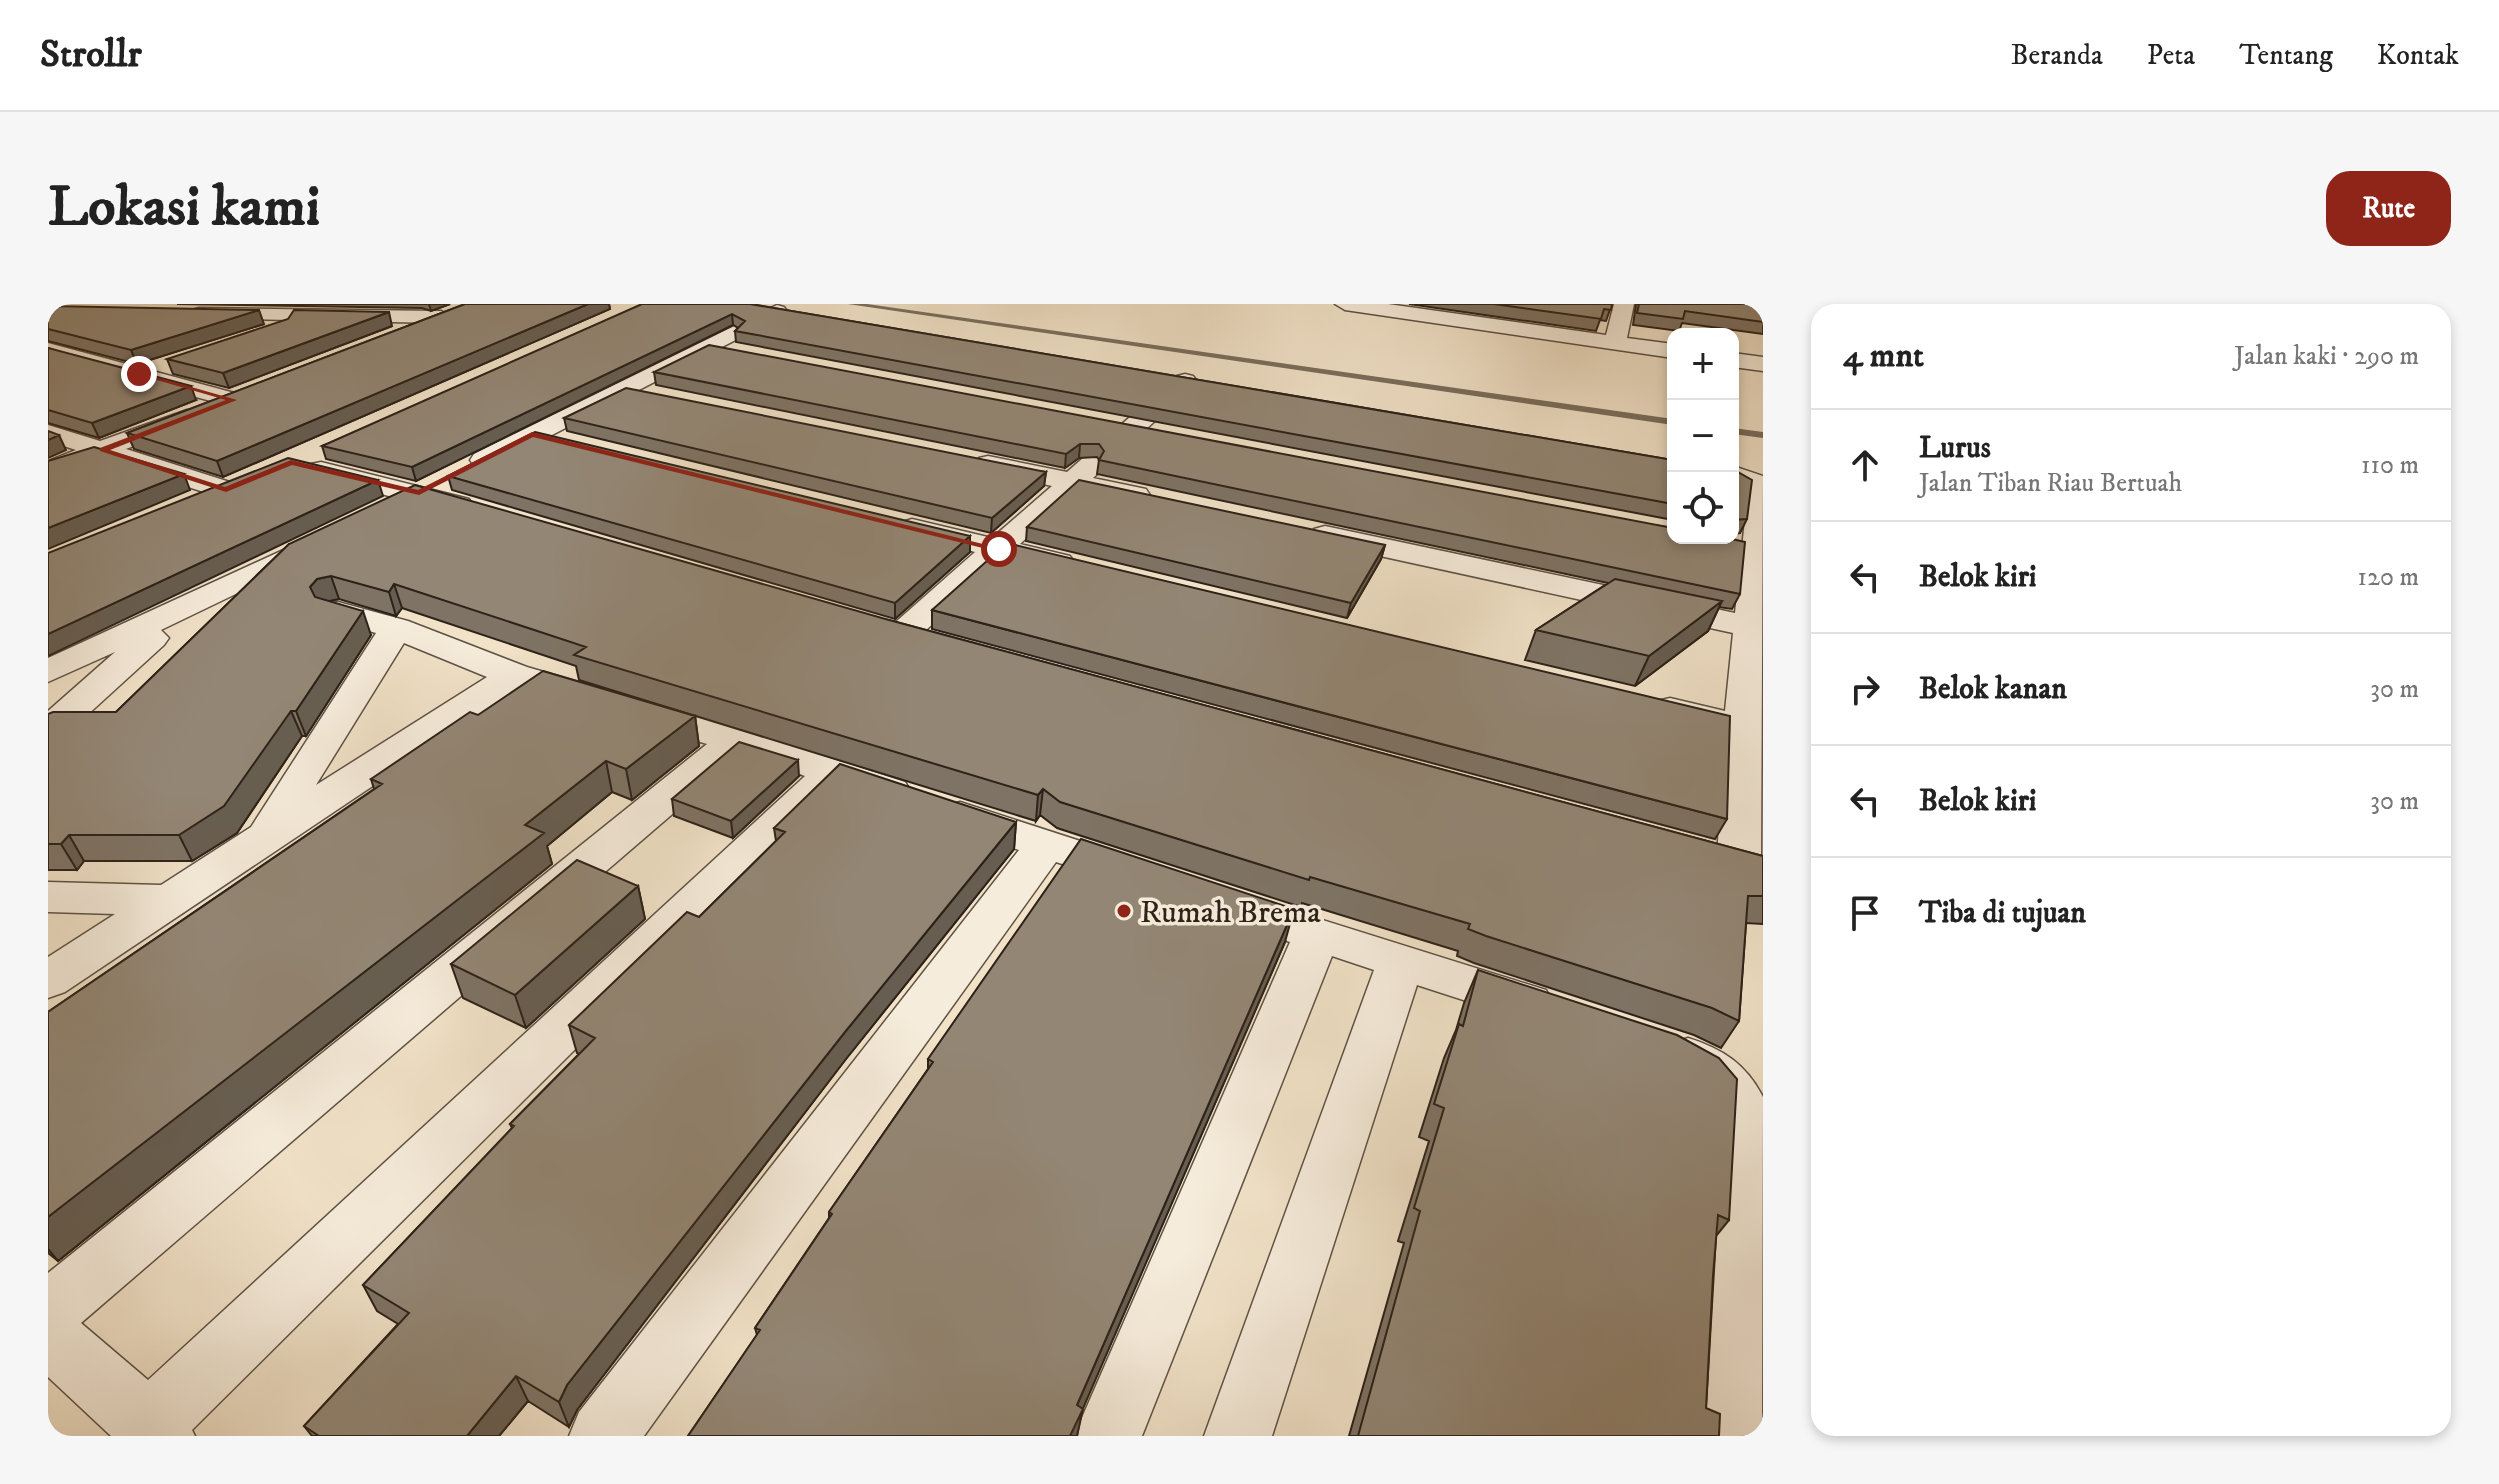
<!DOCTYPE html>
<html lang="id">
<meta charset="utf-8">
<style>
:root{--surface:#fff;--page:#f6f6f6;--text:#222;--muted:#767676;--line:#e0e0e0;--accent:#8f2418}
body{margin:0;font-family:"IM FELL DW Pica",serif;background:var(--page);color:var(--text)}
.controls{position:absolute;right:24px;top:24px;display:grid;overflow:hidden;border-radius:16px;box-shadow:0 4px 12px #0003}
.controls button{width:72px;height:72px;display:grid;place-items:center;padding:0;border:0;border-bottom:2px solid var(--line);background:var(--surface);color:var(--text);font:40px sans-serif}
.stop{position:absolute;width:24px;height:24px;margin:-18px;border:6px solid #8f2418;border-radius:50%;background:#fff}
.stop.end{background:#8f2418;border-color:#fff;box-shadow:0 2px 8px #0008}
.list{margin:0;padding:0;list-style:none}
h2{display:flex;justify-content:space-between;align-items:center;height:104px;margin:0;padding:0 32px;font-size:34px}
h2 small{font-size:26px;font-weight:400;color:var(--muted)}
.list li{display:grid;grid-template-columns:52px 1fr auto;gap:24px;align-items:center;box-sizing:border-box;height:112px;padding:0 32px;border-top:2px solid var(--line)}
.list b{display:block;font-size:30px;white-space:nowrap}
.list p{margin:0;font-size:26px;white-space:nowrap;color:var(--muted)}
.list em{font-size:26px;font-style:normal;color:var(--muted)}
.icon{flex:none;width:44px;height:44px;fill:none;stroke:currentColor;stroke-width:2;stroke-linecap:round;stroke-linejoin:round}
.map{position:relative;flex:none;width:1715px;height:1132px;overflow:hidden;border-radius:24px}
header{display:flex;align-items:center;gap:48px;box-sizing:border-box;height:112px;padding:0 40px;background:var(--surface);border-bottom:2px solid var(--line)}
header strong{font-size:38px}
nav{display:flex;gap:44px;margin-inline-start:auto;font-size:28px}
.intro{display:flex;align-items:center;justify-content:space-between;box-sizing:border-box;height:192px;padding:0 48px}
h1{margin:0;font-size:56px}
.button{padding:20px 36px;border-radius:24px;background:var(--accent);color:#fff;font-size:28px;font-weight:700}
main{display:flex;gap:48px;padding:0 48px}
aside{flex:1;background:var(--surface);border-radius:24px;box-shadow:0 4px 12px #0003}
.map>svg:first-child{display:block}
</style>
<header>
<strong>Strollr</strong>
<nav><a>Beranda</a><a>Peta</a><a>Tentang</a><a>Kontak</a></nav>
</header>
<div class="intro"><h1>Lokasi kami</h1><a class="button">Rute</a></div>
<main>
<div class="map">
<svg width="1715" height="1132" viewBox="0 0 1715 1132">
<rect width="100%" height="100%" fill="#f1e2c8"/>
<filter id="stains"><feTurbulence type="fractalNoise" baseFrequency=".0025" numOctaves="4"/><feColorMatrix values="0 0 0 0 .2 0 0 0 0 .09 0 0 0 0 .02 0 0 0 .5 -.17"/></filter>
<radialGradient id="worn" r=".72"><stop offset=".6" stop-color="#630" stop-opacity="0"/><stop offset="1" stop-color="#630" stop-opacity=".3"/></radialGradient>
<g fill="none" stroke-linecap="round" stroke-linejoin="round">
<!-- stream -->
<path fill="#7a6e5e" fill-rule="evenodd" d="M800 0H819L1625 115V121Z
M1685 124 1715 128V134L1685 130Z"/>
<!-- street casing -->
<g stroke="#5e5245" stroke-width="3">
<path id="street" d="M1287 0H1340L1558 31 1566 0H1586L1579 34 1625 40V54L1297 6Z
M729 1 736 3 739 7 736 11 444 162H426L422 156 426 150Z
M151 4 393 7 403 13 393 19 144 14 141 10 144 6Z
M0 39 194 91 197 96 194 101 185 103 0 53Z
M1685 49 1715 53V67L1685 63Z
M1137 70 1145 72 1149 77 1145 82 1045 174 1098 185 1102 191 1098 197 1088 199 1030 187 972 240 1022 252 1027 259 1022 266 1011 268 956 255 866 337 854 340 842 337 837 330 842 323 927 248 854 230 849 224 854 218 864 215 944 234 1004 182 931 166 927 160 931 154 940 152 1019 168 1129 72Z
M139 106 148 108 151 113 148 118 78 145 188 180 192 186 188 192 178 194 168 192 54 155 0 174V157L28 146 0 137V121L52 137Z
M273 158 421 195 425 201 421 207 411 210 263 172 259 166 263 160Z
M1685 162 1715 172 1713 559 1706 569 1691 573 1676 569 1669 559 1675 429 1609 413 1603 405 1609 397 1622 394 1677 407 1685 329 1277 240 1266 237 1262 231 1266 225 1277 222 1687 309 1700 188 1685 179Z
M270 230 281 233 285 239 281 245 113 326 121 334 116 341 13 435 0 438V407L67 348 0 378V354Z
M290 298 360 317 479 363 701 428 857 478 863 487 857 496 843 499 791 483 144 1126 147 1132H63L0 1073V969L659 440 471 384 17 688 0 694V653L67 610 0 608V578L113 581 203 523 328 329 278 315 273 308 278 301ZM356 339 439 373 268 481ZM693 451 757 472 100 1076 33 1019Z
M912 498 1097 558 1103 568 1097 578 1081 582 1008 558 596 1132H521L531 1108 971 546 897 520 891 511 897 502Z
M1185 588 1498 686 1505 699 1498 712 1480 717 1369 681 1224 1132H1156L1326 666 1284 652 1094 1132H1026L1242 638 1169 614 1162 603 1169 592Z
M1640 734C1675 745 1698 760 1715 793L1714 1132H1646L1668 808C1657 781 1627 778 1614 754L1622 740Z"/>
</g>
<!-- street -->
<use href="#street" fill="#f6ecdb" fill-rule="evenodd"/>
</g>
<!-- wall -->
<path fill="#7e7364" stroke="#2d2219" stroke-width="2" d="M129 0H402L383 7 374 4Z
M417 0H561L562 5 175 173 86 145 79 129Z
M702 0 1625 156V216L688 38 687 27 690 24 685 21 368 177 278 155 274 142Z
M1361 0H1564L1558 17 1552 16 1548 27Z
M1588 0H1701L1715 2V30L1634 19 1631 27 1585 21Z
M0 2 216 20 89 60 0 37Z
M344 22 181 84 125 70 119 55Z
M0 44 148 96 51 134 0 119Z
M606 68 1625 224 1692 290 1684 305 1671 303 1660 327 1587 382 1477 356 1488 326 1560 279 1049 170 1051 156 1049 153 1031 154 1017 164 608 81Z
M516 114 998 168 996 182 943 229 519 127Z
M1685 163 1699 215 1692 229 1685 230Z
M400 172 922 248 847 315 404 186Z
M979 223 1337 241 1333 255 1299 314 978 237Z
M241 240 841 316 1715 552V620L1698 619 1691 717 1673 744 1646 731 1426 659 1409 652 1410 647 1254 599 1253 603 1009 524 992 511 988 517 531 376 528 362 354 304 348 312 291 295 281 297 323 331 258 432H254L189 529 144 557H36L29 566H0V410L68 408Z
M884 306 1679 515 1667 535 884 325Z
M647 412 651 442 584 496 564 488 499 542 504 560 10 957 0 949V708L326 485 323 475Z
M751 472 685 534 626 512 624 495Z
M968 518 966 545 798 755 529 1106 521 1123 480 1097 451 1132H264L256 1122 350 1020 329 1007 315 981 464 824 462 820 531 750 529 749 521 721 651 613 728 537 726 524Z
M590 582 597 615 478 724 415 694 403 660Z
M1237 638 1034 1105 1029 1132H640L709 1031 707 1024 781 914V908L880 765V755Z
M1430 666 1681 916 1668 932 1658 1104 1671 1132H1301L1356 939 1350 937 1381 837 1371 833 1396 754 1408 726 1416 699Z"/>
<!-- shaded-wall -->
<path fill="#675e51" stroke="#2d2219" stroke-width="2" d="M381 0H402L383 7Z
M540 0H561L562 5 175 173 169 157Z
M211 6 216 20 89 60 83 46Z
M341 8 344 22 181 84 175 69Z
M684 10 685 21 368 177 364 163Z
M143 82 148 96 51 134 44 119Z
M11 131 18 146 0 154V136Z
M1032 140 1031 154 1017 164 1018 150Z
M998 168 996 182 943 229 944 214Z
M136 170 142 186 0 245V224Z
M330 176 335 192 0 352V330Z
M922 232V248L847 315V299Z
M1337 241 1333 255 1299 314 1303 299Z
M283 272 291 295 277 298 271 306 262 283 269 275Z
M346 280 354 304 348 312 341 288Z
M1674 297 1660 327 1587 382 1601 352Z
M315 307 323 331 258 432 248 407Z
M243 407 254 432 189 529 144 557 131 531Z
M647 412 651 442 584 496 578 465Z
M750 456 751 472 685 534 683 517Z
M558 457 564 488 499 542 504 560 10 957 0 945V913L477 521Z
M995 485 992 511 988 517 990 491Z
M968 518 966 545 798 755 529 1106 521 1123 511 1098 519 1081 797 728Z
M21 531 36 557 29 566 13 540Z
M590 582 597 615 478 724 467 691Z
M1246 605 1237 638 1030 1116 1035 1105 1029 1132H1022L1029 1101Z
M468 1072 480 1097 451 1132H419Z"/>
<!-- building -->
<path fill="#938674" stroke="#2d2219" stroke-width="2" d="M417 0H540L169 157 79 129Z
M594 0H702L1625 156V200L687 27 697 17 684 10 364 163 274 142Z
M1446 0H1564L1563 6 1556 5 1553 15Z
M1591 0H1701L1715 2V18L1637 7 1635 15 1589 9Z
M0 2 211 6 83 46 0 25Z
M246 6 341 8 175 69 119 55 240 15Z
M661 41 1625 224V234H1680L1697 238 1692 290 1051 156 1056 147 1051 140H1032L1018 150 606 68Z
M0 44 143 82 44 119 0 106Z
M578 84 998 168 944 214 516 114Z
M0 127 11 131 0 136Z
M487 128 922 232 847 299 400 172Z
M46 143 136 170 0 224V157Z
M240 154 330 176 0 330V249Z
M1685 163H1688L1690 168 1704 176 1699 215 1685 216Z
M1031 176 1337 241 1303 299 979 223Z
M367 181 841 316 1715 552V592H1700L1691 717 1664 704 1438 632 1420 625 1422 620 1262 573 1261 576 1012 498 995 485 990 491 526 351 538 343 346 280 341 288 283 272 269 275 262 283 267 293 315 307 248 407H243L176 502 131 531H21L13 540H0V410L5 408H68L241 240Z
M959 239 1682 412 1679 515 884 306Z
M1567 275 1674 297 1601 352 1488 326Z
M495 367 647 412 578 465 558 457 477 521 496 529 0 913V708L334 480 323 475 422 408 430 411Z
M691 438 750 456 683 517 624 495Z
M792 460 968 518 797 728 519 1081 511 1098 468 1072 419 1132H271L256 1122 361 1009 315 981 466 822 462 820 547 734 521 721 639 608 651 613 737 528 726 524Z
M1033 535 1246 605 1029 1101 1035 1105 1022 1132H640L712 1026 707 1024 784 910 781 908 885 758 880 755Z
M529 556 590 582 467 691 403 660Z
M1430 666 1629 731 1671 754 1689 775 1681 916 1670 911 1665 972 1658 1104 1672 1110 1671 1132H1310L1372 907 1366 904 1396 804 1386 800 1411 720 1415 722Z"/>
<!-- route -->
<path fill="#8f2418" d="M94 69 189 96 62 146 177 183 243 156 370 186 484 128 955 245 951 248 485 133 371 191 244 161 178 188 52 147V144L178 96 88 70Z"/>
<!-- markers -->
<circle fill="#8f2418" stroke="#f6ecdb" stroke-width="3" cx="1076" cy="607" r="8"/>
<g text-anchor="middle" stroke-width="7" stroke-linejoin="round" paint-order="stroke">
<!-- poi labels -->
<g font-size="32" fill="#2d2219" stroke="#f6ecdb" text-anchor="start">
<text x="1092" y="618">Rumah Brema</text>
</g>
</g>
<rect width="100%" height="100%" filter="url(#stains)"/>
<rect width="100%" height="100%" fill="url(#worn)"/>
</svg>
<div class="controls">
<button>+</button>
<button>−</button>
<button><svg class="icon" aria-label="locate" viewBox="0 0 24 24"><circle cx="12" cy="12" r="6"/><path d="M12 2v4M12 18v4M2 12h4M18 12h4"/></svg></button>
</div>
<div class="stop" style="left:951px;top:245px"></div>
<div class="stop end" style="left:91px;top:70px"></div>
</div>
<aside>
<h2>4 mnt<small>Jalan kaki · 290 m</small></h2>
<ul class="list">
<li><svg class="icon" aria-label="ahead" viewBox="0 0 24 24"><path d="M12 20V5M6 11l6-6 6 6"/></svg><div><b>Lurus</b><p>Jalan Tiban Riau Bertuah</p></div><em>110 m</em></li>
<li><svg class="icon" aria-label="left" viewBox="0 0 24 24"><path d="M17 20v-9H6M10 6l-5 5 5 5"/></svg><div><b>Belok kiri</b></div><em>120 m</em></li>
<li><svg class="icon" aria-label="right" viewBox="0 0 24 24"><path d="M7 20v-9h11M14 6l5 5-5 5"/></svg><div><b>Belok kanan</b></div><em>30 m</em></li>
<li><svg class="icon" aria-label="left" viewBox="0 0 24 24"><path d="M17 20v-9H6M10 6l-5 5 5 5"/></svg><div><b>Belok kiri</b></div><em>30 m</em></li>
<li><svg class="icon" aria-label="arrive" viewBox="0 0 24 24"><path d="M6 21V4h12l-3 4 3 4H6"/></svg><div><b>Tiba di tujuan</b></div></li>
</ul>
</aside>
</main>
